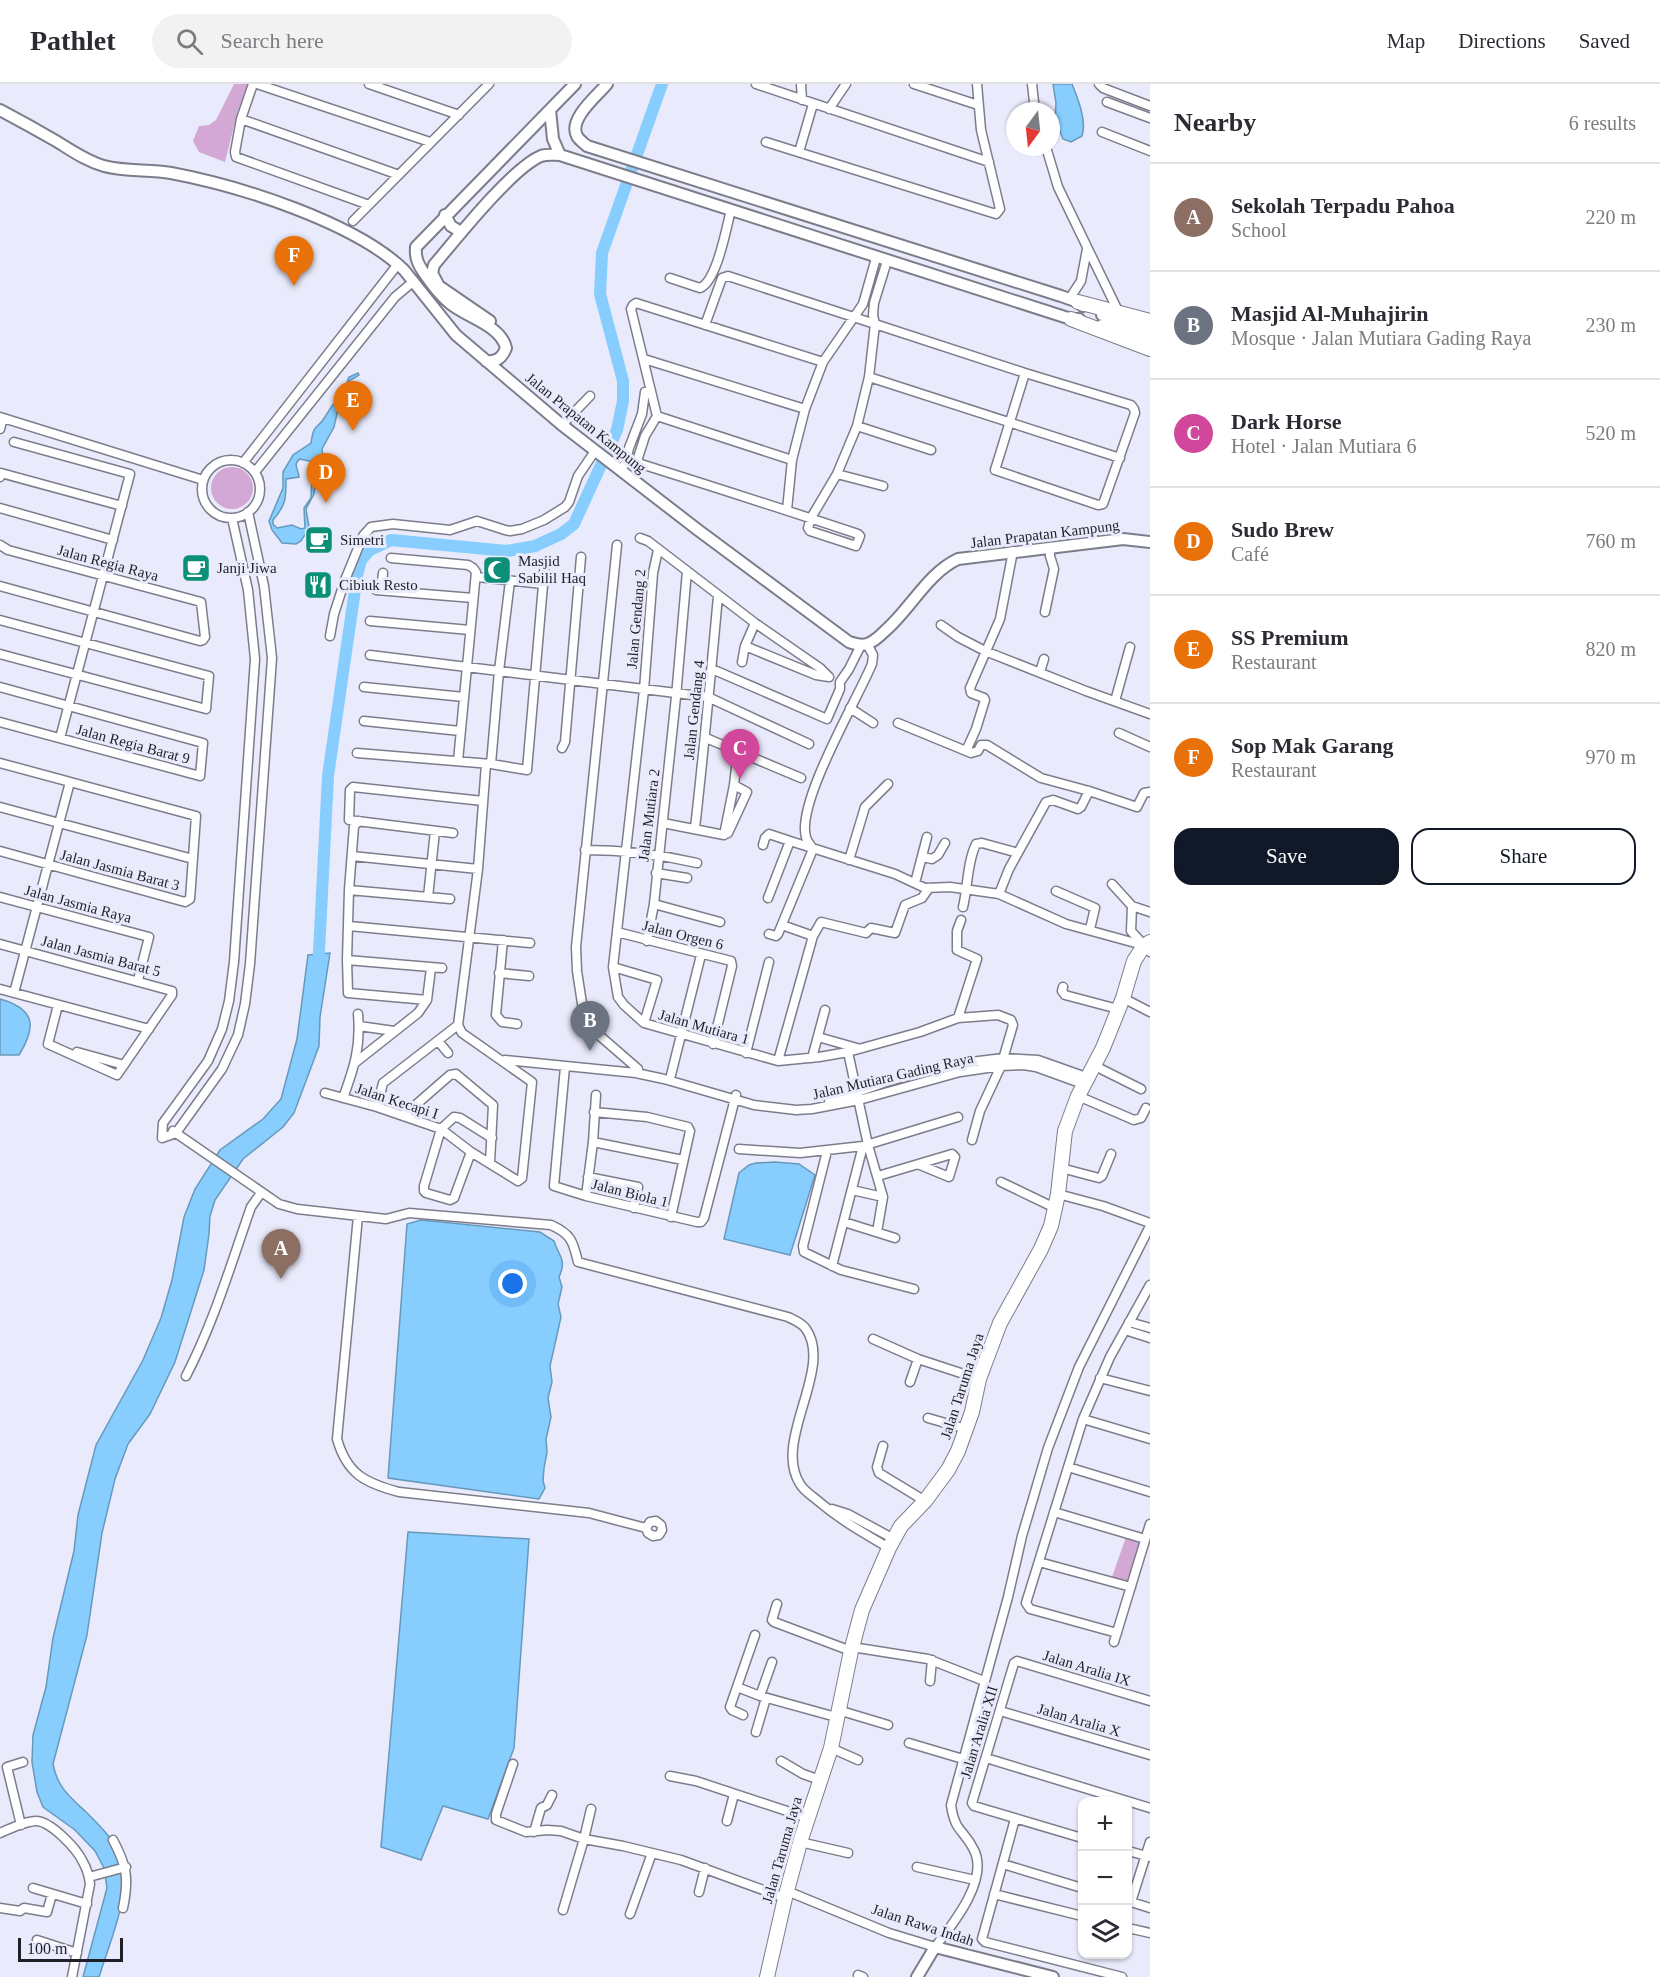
<!DOCTYPE html>
<meta charset="utf-8">
<style>
:root{--surface:#fff;--page:#f2f2f3;--text:#2b2b33;--muted:#7c7c81;--line:#e1e1e2;--accent:#111827}
body{margin:0;font-family:"Times New Roman",serif;background:var(--page);color:var(--text)}
.controls{position:absolute;right:18px;bottom:18px;display:grid;overflow:hidden;border-radius:12px;box-shadow:0 2px 4px #0004}
.controls button{width:54px;height:54px;display:grid;place-items:center;padding:0;border:0;border-bottom:2px solid var(--line);background:var(--surface);color:var(--text);font:30px sans-serif}
.compass{position:absolute;left:1006px;top:18px;width:54px;height:54px;border-radius:50%;background:var(--surface);box-shadow:0 2px 4px #0004;rotate:195deg}
.scale{position:absolute;left:18px;bottom:15px;width:105px;box-sizing:border-box;padding-left:6px;border:3px solid #1f2026;border-top:0;font-size:16px;line-height:21px;white-space:nowrap;color:#1f2026;-webkit-text-stroke:4px #e9eafb;paint-order:stroke}
.you{position:absolute;left:513px;top:1200px;width:21px;height:21px;margin:-15px;border:4px solid #fff;border-radius:50%;background:#1a73e8;box-shadow:0 0 0 9px #1a73e833}
.badge{display:grid;place-items:center;width:39px;height:39px;border-radius:50%;background:var(--accent);color:#fff;font-size:20px;font-weight:700}
.pin{position:absolute;translate:-50% -50px;filter:drop-shadow(0 2px 3px #0008)}
.pin::after{content:'';position:absolute;top:32px;width:21px;height:18px;background:inherit;clip-path:polygon(0 0,100% 0,50% 100%)}
.list{margin:0;padding:0;list-style:none}
h2{display:flex;justify-content:space-between;align-items:center;height:78px;margin:0;padding:0 24px;font-size:26px}
h2 small{font-size:20px;font-weight:400;color:var(--muted)}
.list li{display:grid;grid-template-columns:39px 1fr auto;gap:18px;align-items:center;box-sizing:border-box;height:108px;padding:0 24px;border-top:2px solid var(--line)}
.list b{display:block;font-size:22px;white-space:nowrap}
.list p{margin:0;font-size:20px;white-space:nowrap;color:var(--muted)}
.list em{font-size:20px;font-style:normal;color:var(--muted)}
.actions{display:flex;gap:12px;padding:18px 24px}
.actions a{flex:1;padding:14px 0;border:2px solid var(--accent);border-radius:18px;text-align:center;font-size:21px;color:var(--accent)}
.actions .main{background:var(--accent);color:#fff}
.icon{flex:none;width:33px;height:33px;fill:none;stroke:currentColor;stroke-width:2;stroke-linecap:round;stroke-linejoin:round}
.map{position:relative;flex:none;width:1150px;height:1893px;overflow:hidden}
header{display:flex;align-items:center;gap:36px;box-sizing:border-box;height:84px;padding:0 30px;background:var(--surface);border-bottom:2px solid var(--line)}
header strong{font-size:28px}
nav{display:flex;gap:33px;margin-inline-start:auto;font-size:21px}
.search{width:420px;height:54px;background:var(--page);display:flex;align-items:center;gap:15px;box-sizing:border-box;padding:0 21px;border-radius:33px;color:var(--muted);font-size:22px}
main{display:flex}
aside{flex:1;background:var(--surface)}
.map>svg:first-child{display:block}
</style>
<header>
<strong>Pathlet</strong>
<div class="search"><svg class="icon" aria-label="search" viewBox="0 0 24 24"><circle cx="10" cy="10" r="6"/><path d="M15 15l6 6"/></svg>Search here</div>
<nav><a>Map</a><a>Directions</a><a>Saved</a></nav>
</header>
<main>
<div class="map">
<svg width="1150" height="1893" viewBox="0 0 1150 1893">
<rect width="100%" height="100%" fill="#e9eafb"/>
<!-- green -->
<path fill="#d4a8d5" d="M234 0H249L238 26 225 78 199 68 193 57 199 42 209 41 216 36Z
M211 404a21 21 0 1 1 42 0a21 21 0 1 1-42 0Z
M1126 1453 1142 1458 1129 1498 1112 1493Z"/>
<!-- water -->
<path fill="#87cdfd" stroke="#6899bc" stroke-width="1.5" fill-rule="evenodd" d="M1053 0H1072C1078 15 1087 37 1082 52L1071 58 1063 55 1055 35 1056 19Z
M358 289 359 291 349 297 352 309 339 321 334 343 322 365 324 382 316 394 314 410 306 425 309 443 308 446 301 457 296 460 282 459 272 446 269 437 283 404V388L293 371 311 359C314 338 317 346 325 333 335 316 335 319 349 307L347 298 349 293ZM300 375 317 379 321 382 312 395 311 414 304 424 305 444 301 445 292 441 277 444 273 440V436C286 421 286 415 286 395L299 393C299 386 292 380 300 375Z
M330 869 320 933 319 962 294 1029 283 1043 243 1075 215 1116 210 1132 209 1150 204 1186 175 1278 150 1330 128 1360 115 1395 102 1449 87 1551 53 1680C57 1703 70 1713 86 1728 98 1740 111 1752 118 1768 135 1805 110 1856 99 1893H83L107 1804 104 1784 95 1767 75 1746 43 1723 37 1708 32 1678 33 1651 46 1603 53 1554 74 1467 78 1431 96 1361 143 1276 161 1234 172 1196 184 1133 195 1105 220 1066 263 1035 281 1015 297 955 308 871Z
M0 915C35 925 37 942 19 971H0Z
M775 1078 799 1080 815 1091 790 1171 724 1155 739 1089 749 1081 756 1079Z
M421 1136 540 1148 554 1157C559 1173 567 1175 559 1193L562 1203 558 1220 561 1233 550 1282 552 1298 548 1314 551 1333 546 1355 547 1368 544 1384 543 1397 545 1404 539 1415 388 1394 407 1140Z
M408 1448 529 1455 514 1664 488 1735 443 1722 421 1776 381 1763Z"/>
<g fill="none" stroke-linecap="round" stroke-linejoin="round">
<!-- river -->
<path stroke="#87cdfd" stroke-width="12" d="M318 887 328 692 357 492 361 476 370 466 391 456 507 467 535 462 561 450 574 440 617 346 623 317V297L600 210 602 169 662 0"/>
<!-- minor casing -->
<g stroke="#7c7d8b" stroke-width="11">
<path id="minor" d="M253 0 241 35 235 68 236 73 369 121
M257 0 430 58
M369 0 459 31
M756 0 989 78
M801 0 802 16
M914 0 978 21
M1032 0 1035 27
M1099 0 1103 4 1150 22
M1107 18 1150 34
M829 25 846 0
M241 35 399 91
M1102 48 1150 67
M766 58 996 130 1000 125 981 46 977 0
M1046 63 1058 103 1119 229
M799 68 813 20
M353 137 489 0
M670 194 700 204C717 197 726 145 731 126
M1070 214 1081 197 1087 165
M705 241 722 194 728 192 1025 289
M644 275 805 325
M823 278 636 219 633 221 631 225 657 332 645 352 637 377 641 380C714 403 786 426 858 450L860 452 856 462 810 447 808 444 811 434 837 390 857 342 869 293 875 240 873 231 874 219 887 177
M1025 289 1131 321 1134 325 1135 329 1103 420 1098 421 995 386Z
M869 293 1120 374
M657 332 792 376
M0 333 203 396
M562 341 590 312
M857 342 931 366
M0 345 3 334
M14 358 130 390 60 654
M202 405a29 29 0 1 1 58 0a29 29 0 1 1-58 0Z
M243 379 398 180
M621 387 626 377 629 364 642 330 645 308
M255 388 395 213 414 197
M837 390 883 402
M0 393 1 389 122 422
M0 424 113 456
M787 426 792 376 805 325 823 278 863 220 876 174
M232 434 248 506 255 575 234 878 229 917 222 945 208 977 163 1039 162 1054 176 1049 222 985 238 951 245 920 250 880 272 574 264 502 248 428
M640 454 648 457 755 539
M0 461 8 466 201 518 205 553 203 556 200 557 0 502
M617 461 576 863 577 887 585 939 638 985
M658 466 653 489 644 606 613 883 618 913 624 921 644 939 778 977 819 973 848 968 920 948 958 934 998 931 1011 936 1013 941 1001 982 980 1027 972 1056
M391 474 468 481 473 484 476 488 458 677
M477 493 543 500
M376 506 473 514
M381 506 383 489
M1045 528 1054 485 1050 472V463
M0 536 209 592 206 625 0 570
M370 537 470 546
M941 541 958 553 985 567 1086 607 1150 630
M330 552 334 530 345 496 363 452 371 443 393 440 450 446 477 437 505 446 510 447 522 445 544 436 565 423 569 418 578 392 595 367
M745 562 816 591 829 593
M370 571 708 613 809 660
M742 578 745 562 755 539 820 584 829 593
M712 585 827 635 840 605V598L849 585 861 561
M1040 588 1044 575
M0 603 203 659 200 692 0 638
M364 603 464 613
M1115 617 1130 563
M850 624 873 639
M364 637 460 647
M898 639 971 669 978 667 981 661H987L1041 694 1089 707 1137 723 1144 709 1150 708
M1119 649 1150 663
M706 654 801 694
M562 664 565 658 581 473
M966 667 976 645 985 616 984 614 971 609 970 604 1000 535 1013 467
M357 669 491 680 527 686 545 478
M0 679 196 732 190 815 185 818 0 767
M491 680 499 587 510 497
M0 723 193 775
M663 739 724 751
M695 744C704 666 711 589 718 512
M453 749 349 736 350 706 353 703 483 717
M728 749 747 708 734 701
M724 751 734 701 738 667
M763 761 765 754 769 750 790 757
M585 766C625 766 658 770 697 779
M352 772 478 785
M923 773 932 775 938 771 945 759
M849 776 865 723 888 700
M656 789 687 794
M915 799 927 753
M1112 800 1132 822 1131 847 1142 859
M349 806 354 742 359 737
M1056 807 1095 824 1090 845
M999 810 1009 785 1046 718 1053 716 1078 725 1081 723 1089 707
M0 813 149 853 138 896
M428 813 450 815
M768 814 790 757 895 790 925 804 950 803 999 810 1066 840 1139 860 1150 868
M654 820 720 838
M1132 822 1150 828
M963 823C968 802 967 779 976 760L982 759 1018 769
M782 841 813 852
M349 842 530 859
M617 848 731 877 732 882 713 960
M769 850 776 852 778 850 813 765C811 761 807 758 806 753 796 719 857 616 872 580L873 571 867 560
M503 856 496 931 502 938 517 940
M647 857 654 820 676 613 687 487
M0 860 172 907V911L117 991 48 960
M347 876 349 806 428 813 435 747
M613 883 657 896 644 939
M499 889 529 892
M1063 903 1062 907 1065 911 1118 925
M0 905 149 945
M14 909 70 698
M1123 914 1150 928
M427 916 431 884
M958 934 977 875 957 866V847L961 836
M359 942 394 947
M818 953 857 964
M438 957 448 969
M48 960 58 921
M77 968 124 981
M848 968 868 1061 883 1113 877 1148
M746 969 769 878
M812 974 825 926
M505 976 636 989 664 995 754 1021 796 1026 812 1025 859 1016 960 988 1001 982 1023 981 1036 983 1083 1000
M778 977 813 852 821 838 866 849 871 844 895 849 905 821 922 814 929 804
M356 978 418 929 427 916 348 909 347 876 442 884
M1093 981 1141 1005
M565 983 554 1102 586 1112 697 1138H701L704 1134 736 1011
M671 991 701 871
M325 1009 377 1023 441 1045 471 1068 518 1097 522 1094 532 998 462 949 458 941 478 785 486 680
M1078 1012 1134 1036 1141 1034 1146 1024
M343 1014C354 984 361 963 358 930
M829 1018 889 997 955 980 1003 974 1038 976 1086 993
M377 1023 383 999 458 941
M594 1028 647 1033 688 1043 690 1047 671 1133
M403 1032 450 991 456 990 493 1021 490 1079
M173 1047 279 1120 297 1125 386 1135 409 1129 551 1141C571 1150 573 1157 578 1178L788 1233C794 1236 802 1239 806 1245 834 1285 772 1357 800 1400 804 1407 811 1411 817 1416 839 1435 863 1449 889 1464
M593 1058 596 1011
M739 1065 800 1069 863 1062 958 1033
M827 1067 803 1162 804 1168 841 1186 914 1205
M471 1068 454 1114 450 1116 426 1109 424 1107V1102L441 1045 454 1033 460 1034 492 1054
M1061 1084 1099 1094 1102 1092 1111 1070
M878 1092 952 1070 955 1073 949 1093 920 1081
M588 1093 638 1103 634 1124
M1001 1098 1055 1124
M852 1106 883 1113
M1058 1110 1103 1122 1150 1139
M586 1112 593 1058 683 1076
M358 1132 337 1355C347 1390 365 1399 399 1408L589 1429 646 1444 648 1449 653 1452 659 1451 662 1446 661 1441 656 1437 650 1438 646 1444
M844 1138 895 1154
M832 1182 863 1062
M1129 1238 1150 1244
M1125 1246 1150 1254
M873 1255 918 1275 979 1295
M186 1292C214 1238 231 1180 251 1123L261 1109
M1100 1294 1150 1307
M910 1298 918 1275
M928 1334 966 1345
M1083 1335 1150 1355
M883 1362 877 1383 879 1389 925 1417
M1068 1383 1150 1408
M832 1425 848 1430 894 1455
M1054 1428 1145 1455
M1039 1478 1131 1503
M777 1520 772 1536 774 1538 851 1567
M1117 1549 1030 1525 1026 1519 1083 1335 1110 1273 1150 1201
M1114 1558 1150 1440
M852 1563 928 1575 984 1597
M930 1597 932 1576
M737 1603 760 1612 836 1633
M760 1612 772 1578
M838 1626 888 1641
M1000 1627 1150 1671
M743 1631 732 1626 730 1623 755 1551
M756 1648 766 1614
M909 1659 963 1675
M831 1664 858 1676
M986 1674 1150 1724
M781 1677 803 1690 820 1696
M513 1680 496 1730V1736L526 1748 547 1746 561 1747 584 1755 623 1762 681 1776 785 1814
M670 1692 696 1697 808 1734
M1015 1735 982 1855 985 1858 1122 1893
M727 1737 734 1710
M21 1741 7 1683 23 1678
M534 1748 541 1724 547 1721 552 1711
M0 1749C11 1744 24 1738 35 1737 50 1736 77 1765 83 1778 87 1785 89 1792 90 1800L72 1893
M1082 1754 974 1722 972 1719 1014 1579 1017 1577 1150 1617
M113 1756C127 1782 129 1795 123 1824
M800 1758 848 1769
M1128 1767 1150 1773
M1003 1780 1082 1804
M917 1783 975 1796
M89 1793 126 1783
M33 1804 87 1820
M787 1807 889 1849 935 1863C953 1840 989 1796 974 1766 964 1745 955 1749 951 1721L1008 1513 1022 1452 1048 1364 1079 1283 1150 1142
M699 1808 705 1784
M994 1810 1082 1832
M1128 1817 1150 1824
M1131 1818 1150 1758
M0 1824 20 1827 24 1824 47 1828 52 1810
M563 1826 584 1755 591 1725
M630 1830 652 1769
M1128 1844 1150 1849
M37 1856 77 1869
M858 1891 863 1893"/>
</g>
<!-- tertiary casing -->
<g stroke="#7c7d8b" stroke-width="14">
<path id="tertiary" d="M607 0C597 12 568 35 577 52 579 56 584 59 587 62L1061 212 1078 218 1083 222
M0 26C19 36 37 46 56 57 71 66 86 77 104 82 126 88 149 85 171 89 240 102 354 138 404 186L456 251 562 341 698 446 849 558C855 560 861 562 867 560 874 558 881 551 886 546 911 524 928 489 958 475L1123 455 1150 458
M550 26 553 55 560 71 1071 235H1079
M445 131 451 142 461 148
M1102 231 1150 245
M490 237 439 202 432 189 434 181C456 155 512 84 541 72 547 70 554 71 560 71
M1102 241 1150 255
M486 277C497 278 502 274 506 264 501 242 469 234 452 221 440 212 432 201 424 189 418 180 415 174 416 163L575 0
M917 1893 935 1863 1053 1893"/>
</g>
<!-- primary casing -->
<g stroke="#7c7d8b" stroke-width="16">
<path id="primary" d="M1078 218 1150 237
M1071 235 1150 265
M767 1893 785 1814 801 1755 831 1664 851 1567 862 1526 889 1464 901 1442 925 1417 948 1386 958 1367 972 1328 979 1295 1000 1239 1041 1165 1051 1142 1058 1110 1065 1047 1078 1012 1103 964 1123 914 1134 877 1143 863 1150 858"/>
</g>
<!-- minor -->
<use href="#minor" stroke="#fff" stroke-width="8"/>
<!-- tertiary -->
<use href="#tertiary" stroke="#fff" stroke-width="10"/>
<!-- primary -->
<use href="#primary" stroke="#fff" stroke-width="14"/>
</g>
<!-- icons -->
<defs>
<g id="cafe-square" transform="scale(1.5)"><rect x="-9" y="-9" width="18" height="18" rx="4" fill="#0b8f77" stroke="#e9eafb"/><path d="M-5.5-4.5H6V0H3Q3 3.5 0 3.5H-2.5Q-5.5 3.5-5.5 0ZM3-3.2v2h1.7v-2ZM-6 4.5H4V6H-6Z" fill="#fff"/></g>
<g id="mosque-square" transform="scale(1.5)"><rect x="-9" y="-9" width="18" height="18" rx="4" fill="#0b8f77" stroke="#e9eafb"/><path d="M3.5-4.9A6 6 0 1 0 3.5 4.9A5 5 0 1 1 3.5-4.9Z" fill="#fff"/></g>
<g id="restaurant-square" transform="scale(1.5)"><rect x="-9" y="-9" width="18" height="18" rx="4" fill="#0b8f77" stroke="#e9eafb"/><path d="M-5-6h1v4h1v-4h1v4h1v-4h1v5L-1.5 .5V6h-2V.5L-5-1ZM5-6V6H3V1.5H1.5Q1.5-4 5-6Z" fill="#fff"/></g>
</defs>
<g fill-rule="evenodd">
<use href="#cafe-square" x="319" y="456"/>
<use href="#cafe-square" x="196" y="484"/>
<use href="#mosque-square" x="497" y="486"/>
<use href="#restaurant-square" x="318" y="501"/>
</g>
<g text-anchor="middle" stroke-width="6" stroke-linejoin="round" paint-order="stroke">
<!-- street labels -->
<g font-size="15" fill="#1f2026" stroke="#e9eafb">
<text transform="translate(586 339) rotate(39)" y="5">Jalan Prapatan Kampung</text>
<text transform="translate(1045 450) rotate(-7)" y="5">Jalan Prapatan Kampung</text>
<text transform="translate(108 479) rotate(15)" y="5">Jalan Regia Raya</text>
<text transform="translate(636 535) rotate(-85)" y="5">Jalan Gendang 2</text>
<text transform="translate(694 626) rotate(-84)" y="5">Jalan Gendang 4</text>
<text transform="translate(133 660) rotate(15)" y="5">Jalan Regia Barat 9</text>
<text transform="translate(649 731) rotate(-83)" y="5">Jalan Mutiara 2</text>
<text transform="translate(120 786) rotate(15)" y="5">Jalan Jasmia Barat 3</text>
<text transform="translate(78 820) rotate(15)" y="5">Jalan Jasmia Raya</text>
<text transform="translate(683 851) rotate(14)" y="5">Jalan Orgen 6</text>
<text transform="translate(101 872) rotate(15)" y="5">Jalan Jasmia Barat 5</text>
<text transform="translate(704 943) rotate(16)" y="5">Jalan Mutiara 1</text>
<text transform="translate(893 992) rotate(-13)" y="5">Jalan Mutiara Gading Raya</text>
<text transform="translate(397 1017) rotate(18)" y="5">Jalan Kecapi I</text>
<text transform="translate(630 1109) rotate(14)" y="5">Jalan Biola 1</text>
<text transform="translate(962 1302) rotate(-72)" y="5">Jalan Taruma Jaya</text>
<text transform="translate(1087 1584) rotate(17)" y="5">Jalan Aralia IX</text>
<text transform="translate(1079 1636) rotate(16)" y="5">Jalan Aralia X</text>
<text transform="translate(979 1648) rotate(-73)" y="5">Jalan Aralia XII</text>
<text transform="translate(782 1766) rotate(-74)" y="5">Jalan Taruma Jaya</text>
<text transform="translate(923 1841) rotate(18)" y="5">Jalan Rawa Indah</text>
</g>
<!-- poi labels -->
<g font-size="15" fill="#1f2026" stroke="#e9eafb" text-anchor="start">
<text x="340" y="461">Simetri</text>
<text x="518" y="482">Masjid<tspan x="518" dy="17">Sabilil Haq</tspan></text>
<text x="217" y="489">Janji Jiwa</text>
<text x="339" y="506">Cibiuk Resto</text>
</g>
</g>
</svg>
<div class="controls">
<button>+</button>
<button>−</button>
<button><svg class="icon" aria-label="layers" viewBox="0 0 24 24"><path d="M12 4l9 5-9 5-9-5zM3 14l9 5 9-5"/></svg></button>
</div>
<svg class="compass" viewBox="-18 -18 36 36"><path d="M0-13l5 13h-10z" fill="#e53935"/><path d="M0 13l5-13h-10z" fill="#7c7c81"/></svg>
<div class="scale">100 m</div>
<div class="you"></div>
<div class="pin badge" style="left:281px;top:1195px;background:#8d6e63">A</div>
<div class="pin badge" style="left:590px;top:967px;background:#6b7280">B</div>
<div class="pin badge" style="left:740px;top:695px;background:#d1479c">C</div>
<div class="pin badge" style="left:326px;top:419px;background:#e8710a">D</div>
<div class="pin badge" style="left:353px;top:347px;background:#e8710a">E</div>
<div class="pin badge" style="left:294px;top:202px;background:#e8710a">F</div>
</div>
<aside>
<h2>Nearby<small>6 results</small></h2>
<ul class="list">
<li><span class="badge" style="background:#8d6e63">A</span><div><b>Sekolah Terpadu Pahoa</b><p>School</p></div><em>220 m</em></li>
<li><span class="badge" style="background:#6b7280">B</span><div><b>Masjid Al-Muhajirin</b><p>Mosque · Jalan Mutiara Gading Raya</p></div><em>230 m</em></li>
<li><span class="badge" style="background:#d1479c">C</span><div><b>Dark Horse</b><p>Hotel · Jalan Mutiara 6</p></div><em>520 m</em></li>
<li><span class="badge" style="background:#e8710a">D</span><div><b>Sudo Brew</b><p>Café</p></div><em>760 m</em></li>
<li><span class="badge" style="background:#e8710a">E</span><div><b>SS Premium</b><p>Restaurant</p></div><em>820 m</em></li>
<li><span class="badge" style="background:#e8710a">F</span><div><b>Sop Mak Garang</b><p>Restaurant</p></div><em>970 m</em></li>
</ul>
<div class="actions"><a class="main">Save</a><a>Share</a></div>
</aside>
</main>
